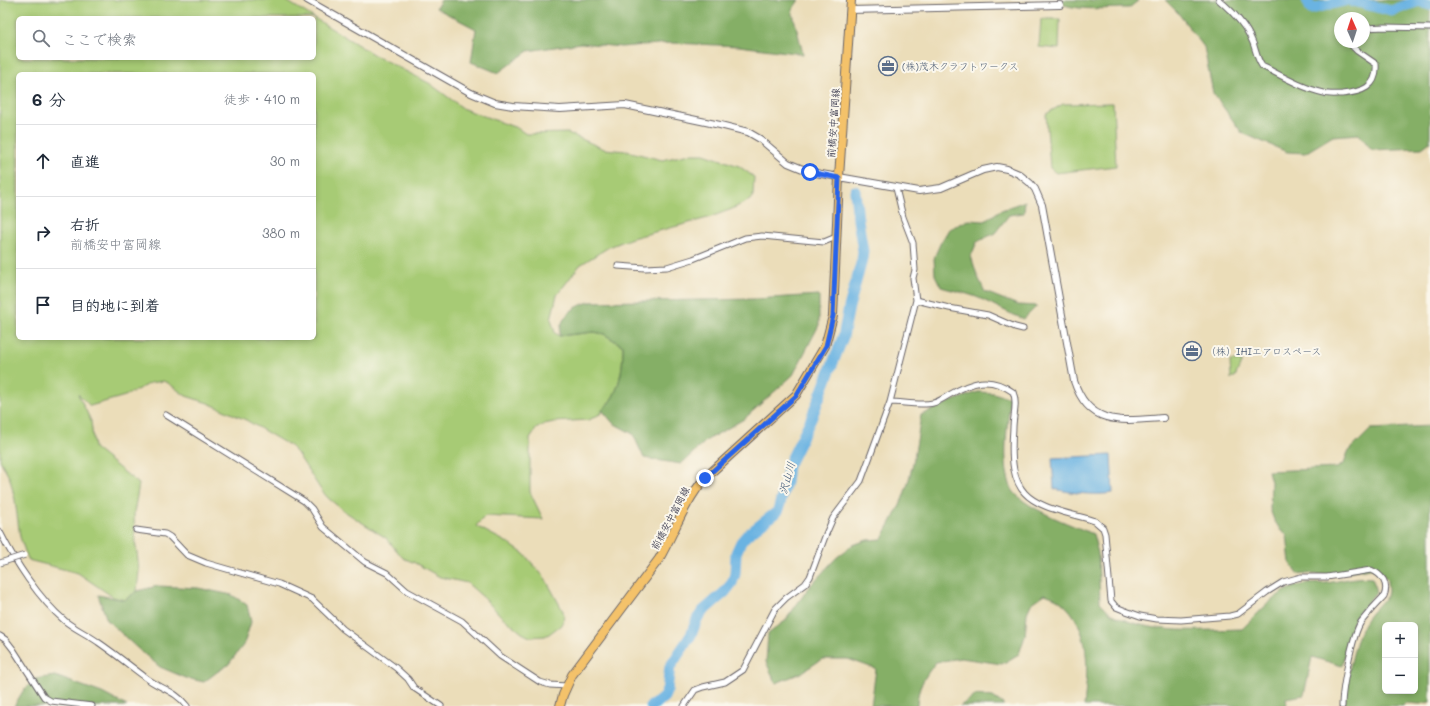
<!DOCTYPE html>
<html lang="ja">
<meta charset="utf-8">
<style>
:root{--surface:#fff;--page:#f2f2f3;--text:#1f2937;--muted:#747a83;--line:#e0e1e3}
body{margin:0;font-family:Mali,"Klee One",sans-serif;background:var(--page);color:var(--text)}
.controls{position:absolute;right:12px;bottom:12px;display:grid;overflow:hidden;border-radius:6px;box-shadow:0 2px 6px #0003}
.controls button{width:36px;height:36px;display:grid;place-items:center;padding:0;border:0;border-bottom:1px solid var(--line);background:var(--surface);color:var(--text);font:20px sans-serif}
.compass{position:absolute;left:1334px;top:12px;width:36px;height:36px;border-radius:50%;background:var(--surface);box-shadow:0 2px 6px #0003;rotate:357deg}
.stop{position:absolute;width:12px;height:12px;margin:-9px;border:3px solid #2563eb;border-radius:50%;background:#fff}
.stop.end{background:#2563eb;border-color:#fff;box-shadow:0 1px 4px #0008}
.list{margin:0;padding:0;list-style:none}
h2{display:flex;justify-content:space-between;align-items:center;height:52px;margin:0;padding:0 16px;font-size:17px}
h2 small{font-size:13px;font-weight:400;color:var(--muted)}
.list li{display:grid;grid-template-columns:26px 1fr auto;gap:12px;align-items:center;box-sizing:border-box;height:72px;padding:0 16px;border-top:1px solid var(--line)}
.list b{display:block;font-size:15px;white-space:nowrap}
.list p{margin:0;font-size:13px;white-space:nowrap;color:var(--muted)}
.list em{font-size:13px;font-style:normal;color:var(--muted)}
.icon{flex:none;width:22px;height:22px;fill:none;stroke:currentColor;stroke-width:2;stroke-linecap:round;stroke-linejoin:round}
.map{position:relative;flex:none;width:1430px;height:706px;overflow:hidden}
.search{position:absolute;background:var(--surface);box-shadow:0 2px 6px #0003;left:16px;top:16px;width:300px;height:44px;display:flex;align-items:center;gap:10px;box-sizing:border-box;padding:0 14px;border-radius:6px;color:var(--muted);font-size:15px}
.panel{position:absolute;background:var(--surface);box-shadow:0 2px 6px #0003;left:16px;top:72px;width:300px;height:268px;border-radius:6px}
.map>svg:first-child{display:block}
</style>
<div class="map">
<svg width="1430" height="706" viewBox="0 0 1430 706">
<rect width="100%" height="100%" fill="#fbf7ec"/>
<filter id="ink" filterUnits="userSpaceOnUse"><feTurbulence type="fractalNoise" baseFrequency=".025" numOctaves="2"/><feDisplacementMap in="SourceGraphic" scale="8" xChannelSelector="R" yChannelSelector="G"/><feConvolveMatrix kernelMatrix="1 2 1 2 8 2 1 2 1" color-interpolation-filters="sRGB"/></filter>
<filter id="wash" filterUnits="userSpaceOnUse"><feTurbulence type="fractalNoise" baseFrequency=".012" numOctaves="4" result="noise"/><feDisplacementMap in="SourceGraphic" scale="16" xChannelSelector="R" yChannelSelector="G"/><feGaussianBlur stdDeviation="0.9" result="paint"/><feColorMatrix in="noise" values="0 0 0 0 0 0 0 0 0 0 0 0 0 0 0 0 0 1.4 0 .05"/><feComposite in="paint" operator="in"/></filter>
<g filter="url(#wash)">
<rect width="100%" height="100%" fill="#ebddb9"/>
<!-- green -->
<path fill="#a7cb74" stroke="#647658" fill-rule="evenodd" d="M0 0H285L376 56 429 83 464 109 517 128 526 134 568 133 604 149 627 151 662 160 690 154H704L739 166 754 177 753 196 750 200 732 209 708 218 632 238 609 247 580 265 557 295 551 319 555 333 559 336 594 332 604 334 623 346C623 368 620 395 602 410V413L589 420 554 422 544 424 536 429 530 438V492L543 519 485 516 476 526 508 543 524 554 545 578 563 611 564 616 563 621 561 625 549 634 545 636 530 637 522 633 500 615 484 598 467 583 440 577 415 563 403 558 386 538 344 511 328 498 321 490 297 453 290 446 246 420 208 403 186 396 168 383 163 381 150 383 125 396 90 406 78 394 91 421 94 448 139 484 134 513 135 542 137 552 139 571 137 591 125 600 113 597 78 573 28 560 20 537 15 500 10 479 0 460ZM18 18H314V58H18ZM18 74H314V338H18Z
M1041 19H1060L1059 49 1039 47Z
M1113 103 1116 166 1056 173 1050 168 1046 114 1063 104Z
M1242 361 1235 377H1233L1231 379 1230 361Z"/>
<!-- forest -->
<path fill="#85af66" stroke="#546850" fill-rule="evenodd" d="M441 0H799L792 10 803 54 739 46 672 43 621 47 581 43 528 51 498 73 471 62 476 29 436 8Z
M1063 0H1139L1129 8C1108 8 1084 11 1064 5Z
M1165 0H1430V142L1422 148 1372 150 1359 134 1333 136 1305 153 1287 152 1242 133 1213 93 1204 47 1178 13ZM1340 18H1364V42H1340Z
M1025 201 1024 213 1009 215 995 233 977 242 971 256 977 275 985 292 1018 305 1037 306 1024 319C1009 314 995 305 981 299 968 293 954 291 941 287L935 275 934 258 940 244 949 229 968 220 985 221 999 211Z
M819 295V325L793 375 744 419 707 440 681 464 644 458 633 434 613 423 602 410C620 395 623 368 623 346L604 334 594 332 559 336C561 316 571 308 589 302L755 299Z
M978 392 993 393 1010 398C1008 425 1001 461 1011 487 1019 507 1073 525 1093 534L1098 553 1100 602C1105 607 1110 614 1116 616 1155 635 1201 630 1242 629 1259 613 1277 590 1301 585 1309 583 1318 584 1326 583 1342 581 1355 576 1372 578L1377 591 1355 617 1342 666 1312 657 1304 695 1286 698 1287 706H1084C1088 671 1092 627 1061 602 1057 598 1050 596 1045 594L1031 604 1027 613 1025 636 1019 654 1002 664 961 658 936 662C925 676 917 688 917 706H871L876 669 848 659H822L801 673 776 683 766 662 768 634 785 621 810 586 836 558 853 545 867 540 882 539C887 529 893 519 898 509 912 480 916 447 921 415L952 401Z
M1430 426V702L1420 704 1405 703 1403 706H1345C1345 686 1354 642 1363 625 1369 614 1379 605 1387 596L1388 591 1387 580 1379 570 1370 568 1326 575 1309 573 1297 574 1290 563 1287 535 1281 531 1274 520 1270 509 1271 482 1268 471 1337 468 1344 463 1348 452 1371 429ZM1385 625H1415V691H1385Z
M158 586 198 588 232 595 247 605 251 622 244 644 228 665 217 672 204 682 186 678 160 667 137 648 107 620 98 595 125 600 137 591Z
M55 676 102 693 127 706H14L23 691 35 679Z
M976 695 993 697 1003 704V706H960Z"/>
<!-- water -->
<path fill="#6bb3e2" stroke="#466a8e" d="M1111 455 1113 493C1094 496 1073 493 1054 489L1052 458Z"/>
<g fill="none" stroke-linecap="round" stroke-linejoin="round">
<!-- river -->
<path stroke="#6bb3e2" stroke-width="11" d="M1307 0 1311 9 1348 0
M1350 0 1391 11 1419 1 1430 5
M651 706 658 702 664 697 667 690 670 667 691 635 697 619 703 611 725 592 732 583 735 574 736 553 741 542 747 535 778 511 786 482 788 466 811 419 843 337 849 307 862 260 863 251 858 220 855 191"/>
</g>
</g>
<g filter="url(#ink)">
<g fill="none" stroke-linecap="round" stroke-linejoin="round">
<!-- minor casing -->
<g stroke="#686367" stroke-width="7">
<path id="minor" d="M1219 0C1233 12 1246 25 1253 43 1256 51 1257 59 1262 66 1282 76 1302 88 1324 93 1329 95 1336 94 1342 94 1361 92 1378 88 1376 64L1357 51 1352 46V42
M1364 28 1385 27 1430 28
M618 266 645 268 667 267 693 259 745 238 762 236 824 242 836 237
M916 300 949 308 988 315 1015 327 1023 329
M890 402C902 402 921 406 933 403 938 402 944 398 949 395 972 382 989 375 1013 392 1018 403 1013 416 1013 428 1007 504 1032 503 1095 521L1103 528 1105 534 1111 601 1116 607 1126 611 1140 616 1157 619 1181 620 1230 616 1238 614 1267 592 1283 582 1301 577H1327L1371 570C1382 574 1389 584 1384 596 1376 604 1368 613 1361 622 1352 636 1342 689 1342 706
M166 415 304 501 312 509 323 527 365 562 387 573 407 591 462 621 500 656 540 682 550 685 567 686
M136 530 165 534 170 537 187 555 206 563 279 584 312 599 343 629 396 668 408 679 414 688 441 706
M0 532C15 562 39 599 65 621 75 629 87 634 98 642 114 653 129 665 145 677 160 689 175 690 187 706
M0 636 6 640 13 649 44 697 51 701 92 706
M684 706 695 690 703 687 725 682 743 670 775 609 786 598 805 584 810 577 826 534 833 518 861 481 890 402 916 300 913 278 915 270 913 243 903 217 896 188"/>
</g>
<!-- tertiary casing -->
<g stroke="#686367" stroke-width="8">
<path id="tertiary" d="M307 0 471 93 495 103 513 106 560 109 625 105 720 125 748 132 760 139 788 163 810 172 919 191 941 188 983 170 997 167 1007 169 1019 174 1030 183 1035 189 1042 205 1074 381C1089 427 1122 421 1163 418
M850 10 1060 5"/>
</g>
<!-- primary casing -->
<g stroke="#686367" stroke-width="10">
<path id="primary" d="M560 706 563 695 572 675 659 559C675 531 684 503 705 478L796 395 825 346 833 316 839 177 851 0"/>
</g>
<!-- minor -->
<use href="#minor" stroke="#fff" stroke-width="5"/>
<!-- tertiary -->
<use href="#tertiary" stroke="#fff" stroke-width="6"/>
<!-- primary -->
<use href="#primary" stroke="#f4c26a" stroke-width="8"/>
<!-- minor-bridge casing -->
<g stroke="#686367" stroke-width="7" stroke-linecap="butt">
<path id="minor-bridge" d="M0 563 25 555"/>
</g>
<!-- minor-bridge -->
<use href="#minor-bridge" stroke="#fff" stroke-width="5"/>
</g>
</g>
<g fill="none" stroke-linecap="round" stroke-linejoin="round" filter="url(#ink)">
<!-- route -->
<path stroke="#2563eb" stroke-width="5" d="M705 478 796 396 826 346 833 316 839 178 810 172"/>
</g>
<!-- icons -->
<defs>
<g id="office-ring" transform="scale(1)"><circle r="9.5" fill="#fbf7ec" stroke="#5c6f8a" stroke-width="1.5"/><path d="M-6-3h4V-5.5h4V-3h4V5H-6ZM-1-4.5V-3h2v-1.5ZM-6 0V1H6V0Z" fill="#5c6f8a"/></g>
</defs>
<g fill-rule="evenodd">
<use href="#office-ring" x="888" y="66"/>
<use href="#office-ring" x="1192" y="351"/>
</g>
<g text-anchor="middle" stroke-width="4" stroke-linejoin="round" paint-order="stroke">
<!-- service labels -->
<g font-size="10" fill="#4e5e75" stroke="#fbf7ec" text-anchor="start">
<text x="902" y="70">(株)茂木クラフトワークス</text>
<text x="1206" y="355">（株）IHIエアロスペース</text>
</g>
<!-- street labels -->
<g font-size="10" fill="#22223b" stroke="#fbf7ec">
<text transform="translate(833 123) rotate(-86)" y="4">前橋安中富岡線</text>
<text transform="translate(670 518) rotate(-62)" y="4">前橋安中富岡線</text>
</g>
<!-- water labels -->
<g font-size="11" font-style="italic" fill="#3c5575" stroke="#fbf7ec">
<text transform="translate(787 478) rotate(-74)" y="4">沢山川</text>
</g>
</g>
</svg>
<div class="controls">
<button>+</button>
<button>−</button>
</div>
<svg class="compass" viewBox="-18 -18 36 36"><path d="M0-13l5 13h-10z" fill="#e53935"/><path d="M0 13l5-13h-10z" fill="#747a83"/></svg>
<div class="stop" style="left:810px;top:172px"></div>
<div class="stop end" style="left:705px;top:478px"></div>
<div class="search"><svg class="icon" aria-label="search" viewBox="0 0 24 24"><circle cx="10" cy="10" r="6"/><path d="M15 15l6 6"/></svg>ここで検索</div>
<section class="panel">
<h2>6 分<small>徒歩 · 410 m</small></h2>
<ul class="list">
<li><svg class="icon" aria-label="ahead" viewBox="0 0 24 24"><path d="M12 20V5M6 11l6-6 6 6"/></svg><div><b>直進</b></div><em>30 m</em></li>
<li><svg class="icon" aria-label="right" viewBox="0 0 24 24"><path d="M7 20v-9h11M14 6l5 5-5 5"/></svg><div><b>右折</b><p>前橋安中富岡線</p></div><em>380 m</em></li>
<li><svg class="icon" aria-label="arrive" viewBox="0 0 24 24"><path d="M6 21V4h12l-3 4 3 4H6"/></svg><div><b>目的地に到着</b></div></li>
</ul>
</section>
</div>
